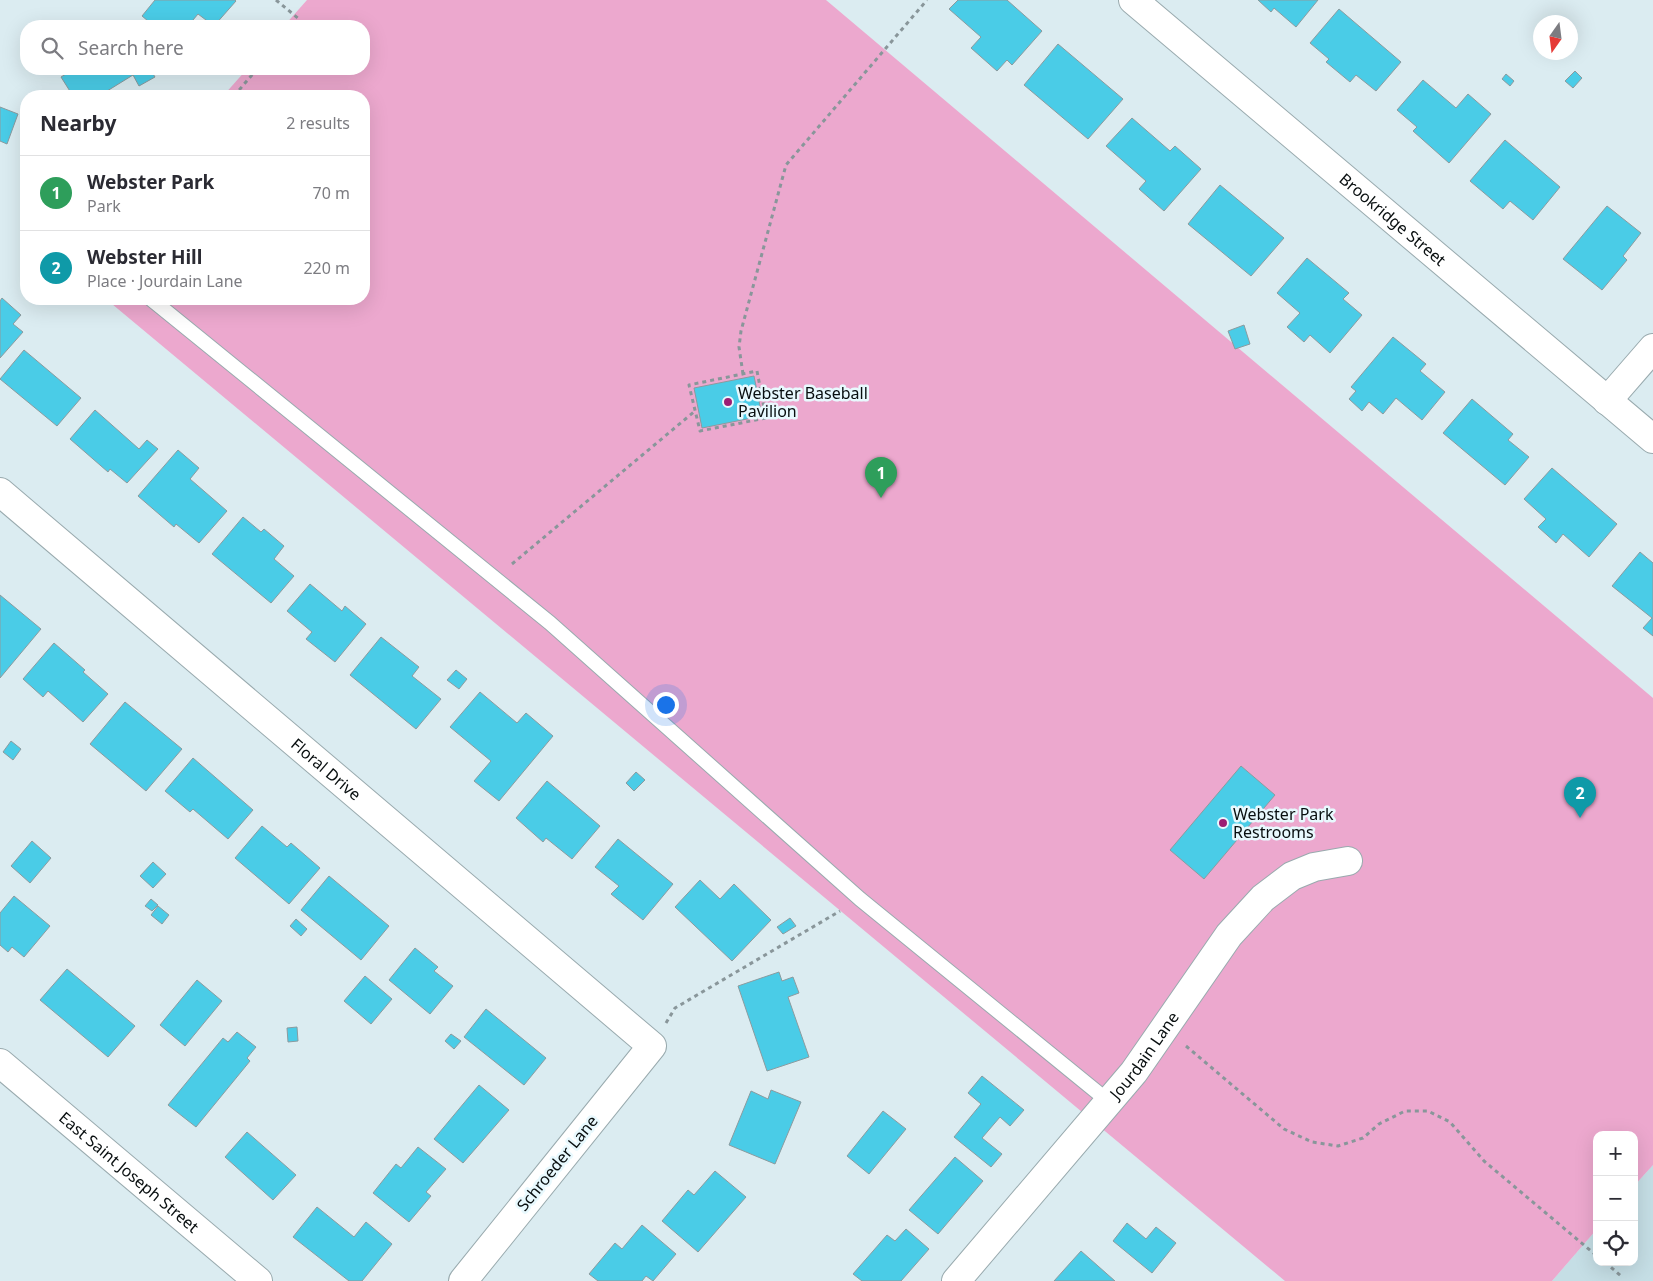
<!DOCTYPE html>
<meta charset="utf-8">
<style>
:root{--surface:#fff;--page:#f7f7f7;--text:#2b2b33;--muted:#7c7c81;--line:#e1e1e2;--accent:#9c1e74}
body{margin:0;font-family:"Noto Sans",sans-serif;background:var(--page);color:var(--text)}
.controls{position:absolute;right:15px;bottom:15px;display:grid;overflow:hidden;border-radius:10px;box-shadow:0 5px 20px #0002}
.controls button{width:45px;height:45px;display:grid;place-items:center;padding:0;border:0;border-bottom:1px solid var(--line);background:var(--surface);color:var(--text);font:25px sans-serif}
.compass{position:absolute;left:1533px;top:15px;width:45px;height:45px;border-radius:50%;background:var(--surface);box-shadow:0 5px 20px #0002;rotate:194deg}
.you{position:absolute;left:665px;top:704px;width:18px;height:18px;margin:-12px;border:4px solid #fff;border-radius:50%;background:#1a73e8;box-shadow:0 0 0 8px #1a73e833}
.badge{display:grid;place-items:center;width:32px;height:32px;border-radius:50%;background:var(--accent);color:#fff;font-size:16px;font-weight:700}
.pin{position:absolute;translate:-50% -41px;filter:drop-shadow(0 1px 2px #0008)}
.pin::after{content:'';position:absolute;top:26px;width:18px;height:15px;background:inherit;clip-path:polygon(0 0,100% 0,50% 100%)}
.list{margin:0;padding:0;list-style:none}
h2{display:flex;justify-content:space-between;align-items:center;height:65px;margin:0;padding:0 20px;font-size:21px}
h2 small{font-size:16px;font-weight:400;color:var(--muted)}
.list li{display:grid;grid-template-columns:32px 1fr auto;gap:15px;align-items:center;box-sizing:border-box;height:75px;padding:0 20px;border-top:1px solid var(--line)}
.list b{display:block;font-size:19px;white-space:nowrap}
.list p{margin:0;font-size:16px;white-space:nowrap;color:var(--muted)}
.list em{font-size:16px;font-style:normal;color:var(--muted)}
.icon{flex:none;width:28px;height:28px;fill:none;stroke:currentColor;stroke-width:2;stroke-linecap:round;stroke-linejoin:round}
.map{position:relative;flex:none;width:1653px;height:1281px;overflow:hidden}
.search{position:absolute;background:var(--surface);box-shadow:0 5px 20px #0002;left:20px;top:20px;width:350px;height:55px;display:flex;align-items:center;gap:12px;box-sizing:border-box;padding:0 18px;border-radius:20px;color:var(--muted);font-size:19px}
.panel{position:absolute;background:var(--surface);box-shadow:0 5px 20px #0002;left:20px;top:90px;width:350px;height:215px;border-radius:20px}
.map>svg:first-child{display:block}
</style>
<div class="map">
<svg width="1653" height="1281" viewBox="0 0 1653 1281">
<rect width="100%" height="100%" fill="#dbecf1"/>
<!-- built -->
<path fill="#c5dee5" d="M1653 1165V1281H1552L1597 1229V1262H1634V1186Z"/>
<!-- green -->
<path fill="#eca8ce" d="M307 0H826L1653 698V1165L1634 1186V1135H1597V1229L1552 1281H1285L106 299H364V96H223L247 69H364V26H284Z"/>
<!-- building -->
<path fill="#4acce7" stroke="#8b9b9f" d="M155 0H235L236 1 214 26 198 14 188 26H154L142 16Z
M958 0H1007L1042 31 1012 65 1007 60 997 71 971 48 981 37 949 9Z
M1258 0H1318L1296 27 1274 8 1271 12Z
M1339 9 1401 62 1376 91 1356 75 1350 82 1326 62 1329 59 1310 43Z
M1058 44 1123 99 1088 139 1024 85Z
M74 69H150L155 77 139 86 133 75 99 96H73L61 77Z
M1575 71 1582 78 1573 88 1565 81Z
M1506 74 1514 81 1510 86 1502 79Z
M1423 80 1456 108 1468 94 1491 114 1449 163 1413 131 1417 127 1397 110Z
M0 107 18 114 7 144 0 141Z
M1132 118 1170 151 1175 146 1201 169 1164 211 1139 189 1146 181 1106 146Z
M1505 140 1560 187 1533 220 1510 201 1503 209 1470 181Z
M1220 185 1284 238 1251 276 1188 224Z
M1607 206 1641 233 1623 256 1627 260 1602 290 1563 259Z
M1307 258 1349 293 1343 299 1362 315 1330 353 1310 335 1304 342 1287 327 1300 313 1277 293Z
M2 298 21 315 13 324 23 332 0 358V301Z
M1244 325 1250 344 1235 349 1228 331Z
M1393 337 1426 364 1420 371 1445 392 1422 420 1396 398 1383 414 1369 402 1362 411 1349 399 1356 391 1351 387Z
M24 350 81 398 57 426 0 379Z
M754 376 762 416 702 428 694 388Z
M1472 399 1513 434 1508 440 1529 457 1505 485 1443 433Z
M95 410 139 449 147 440 158 449 127 483 110 469 108 472 70 439Z
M178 450 199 468 190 479 227 511 199 543 176 524 174 527 138 496Z
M1552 468 1617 524 1589 557 1563 534 1556 543 1538 527 1546 519 1524 499Z
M243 517 261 532 264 529 284 546 274 559 294 576 271 603 212 554Z
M1640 552 1653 563V636L1643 628 1652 618 1612 586Z
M310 584 342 611 345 606 366 624 335 662 306 639 312 632 287 611Z
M0 595 41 629 0 678Z
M381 637 419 667 412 676 441 699 416 729 350 675Z
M54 643 85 670 83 672 108 694 83 722 48 691 43 697 23 679Z
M456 670 467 679 459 689 447 680Z
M480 692 517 723 526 713 553 736 499 801 474 781 491 761 450 727Z
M125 702 182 749 146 791 90 744Z
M11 741 21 749 13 760 3 752Z
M193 758 253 810 228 839 193 809 190 812 165 791Z
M1241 766 1275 795 1204 879 1170 850Z
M636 772 645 780 634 791 626 783Z
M547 781 600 826 572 859 546 838 543 842 516 818Z
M262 826 287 847 291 843 320 868 289 904 235 858Z
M618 839 673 884 643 920 611 894 619 886 595 867Z
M32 841 51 858 30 883 11 866Z
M153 862 166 874 153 888 140 876Z
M329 876 389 926 361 960 301 910Z
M700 880 720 899 734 884 771 920 732 961 675 907Z
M14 896 50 926 24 957 12 947 8 952 0 945V913Z
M151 899 158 905 152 911 145 906Z
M158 906 169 915 162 924 151 915Z
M790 918 796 926 783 934 777 927Z
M296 919 307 929 301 936 290 926Z
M415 948 438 967 434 971 453 986 430 1014 389 980Z
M67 969 135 1026 108 1057 40 1000Z
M779 972 782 981 793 977 799 993 788 997 809 1057 767 1071 738 986Z
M365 976 392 999 371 1024 344 1001Z
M197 980 222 1001 185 1046 160 1025Z
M486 1009 546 1058 524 1085 464 1037Z
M297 1027 298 1041 288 1042 287 1028Z
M237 1032 256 1047 247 1058 250 1061 196 1127 168 1105 223 1038 228 1042Z
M451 1034 461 1041 454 1049 445 1041Z
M982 1076 1024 1110 1010 1126 1000 1117 982 1138 1002 1154 991 1167 954 1137 981 1104 968 1093Z
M479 1085 509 1110 463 1163 434 1139Z
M771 1090 801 1102 775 1164 729 1145 751 1091 768 1099Z
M883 1111 906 1129 869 1174 847 1156Z
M247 1132 296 1175 273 1200 225 1157Z
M418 1147 446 1169 426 1192 431 1196 409 1222 373 1193 396 1164 401 1168Z
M955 1157 983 1181 938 1234 909 1210Z
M715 1171 746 1197 698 1252 662 1221 688 1190 694 1195Z
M317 1207 354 1237 366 1222 392 1244 362 1281H349L293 1237Z
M1127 1223 1146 1239 1156 1227 1176 1243 1152 1273 1113 1241Z
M642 1225 676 1254 653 1281 646 1276 642 1281H598L589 1274 615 1243 622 1249Z
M906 1229 929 1249 901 1281H862L853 1274 887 1235 895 1241Z
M1081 1251 1115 1281H1054Z"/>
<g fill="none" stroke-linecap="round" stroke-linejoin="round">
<!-- lane casing -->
<g stroke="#99aaae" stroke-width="16">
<path id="lane" d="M151 299 550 623 860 899 1108 1101"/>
</g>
<!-- street casing -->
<g stroke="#99aaae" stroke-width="30">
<g id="street">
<path id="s1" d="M1133 0 1653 439"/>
<path d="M1607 401 1653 348"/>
<path id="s2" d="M0 492 652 1046 463 1281"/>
<path id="s3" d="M0 1063 258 1281"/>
<path id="s4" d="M956 1281 1134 1072 1229 935 1263 898 1292 876 1314 867 1348 861"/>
</g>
</g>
<!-- path -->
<path stroke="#89969a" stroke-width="3" stroke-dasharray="4 4" stroke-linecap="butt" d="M276 0 299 19 293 26
M234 96 257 69
M757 371 766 418 700 431 689 385Z
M743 374 739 347 741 331 786 165 927 0
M512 564 695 411
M666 1023 675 1008 840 911
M1186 1046 1284 1129 1312 1142 1338 1146 1363 1138 1379 1124 1405 1111H1428L1450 1122 1484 1161 1597 1256
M1605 1262 1621 1276"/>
<!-- lane -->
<use href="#lane" stroke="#fff" stroke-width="14"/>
<!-- street -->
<use href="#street" stroke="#fff" stroke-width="28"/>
</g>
<!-- markers -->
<g fill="#9c1e74" stroke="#e8f9fe" stroke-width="2">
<circle cx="728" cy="402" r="5"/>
<circle cx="1223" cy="823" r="5"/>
</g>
<g text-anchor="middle" stroke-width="5" stroke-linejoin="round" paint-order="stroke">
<!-- street labels -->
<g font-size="16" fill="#080e0f" stroke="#e8f9fe">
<text dy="6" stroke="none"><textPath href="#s1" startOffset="340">Brookridge Street</textPath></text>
<text dy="6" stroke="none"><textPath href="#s2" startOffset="428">Floral Drive</textPath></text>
<text dy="6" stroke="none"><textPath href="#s4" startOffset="294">Jourdain Lane</textPath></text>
<text transform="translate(557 1163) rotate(-51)" y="6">Schroeder Lane</text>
<text dy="6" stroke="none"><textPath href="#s3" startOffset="169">East Saint Joseph Street</textPath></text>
</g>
<!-- poi labels -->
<g font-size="16" fill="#080e0f" stroke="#e8f9fe" text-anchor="start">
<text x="738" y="399">Webster Baseball<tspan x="738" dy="18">Pavilion</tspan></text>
<text x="1233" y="820">Webster Park<tspan x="1233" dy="18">Restrooms</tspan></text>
</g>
</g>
</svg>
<div class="controls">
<button>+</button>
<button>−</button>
<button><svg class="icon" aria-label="locate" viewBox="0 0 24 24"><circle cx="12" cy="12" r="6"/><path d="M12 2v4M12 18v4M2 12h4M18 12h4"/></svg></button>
</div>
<svg class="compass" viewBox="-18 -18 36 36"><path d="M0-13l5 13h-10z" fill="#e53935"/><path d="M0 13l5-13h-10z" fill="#7c7c81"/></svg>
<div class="you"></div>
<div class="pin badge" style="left:881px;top:498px;background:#2e9e5b">1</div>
<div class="pin badge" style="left:1580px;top:818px;background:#0f9aa8">2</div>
<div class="search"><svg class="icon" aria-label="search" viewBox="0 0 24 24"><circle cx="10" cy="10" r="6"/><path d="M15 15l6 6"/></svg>Search here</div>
<section class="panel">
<h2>Nearby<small>2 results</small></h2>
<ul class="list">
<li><span class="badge" style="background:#2e9e5b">1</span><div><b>Webster Park</b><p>Park</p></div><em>70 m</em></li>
<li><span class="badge" style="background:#0f9aa8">2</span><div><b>Webster Hill</b><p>Place · Jourdain Lane</p></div><em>220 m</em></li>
</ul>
</section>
</div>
